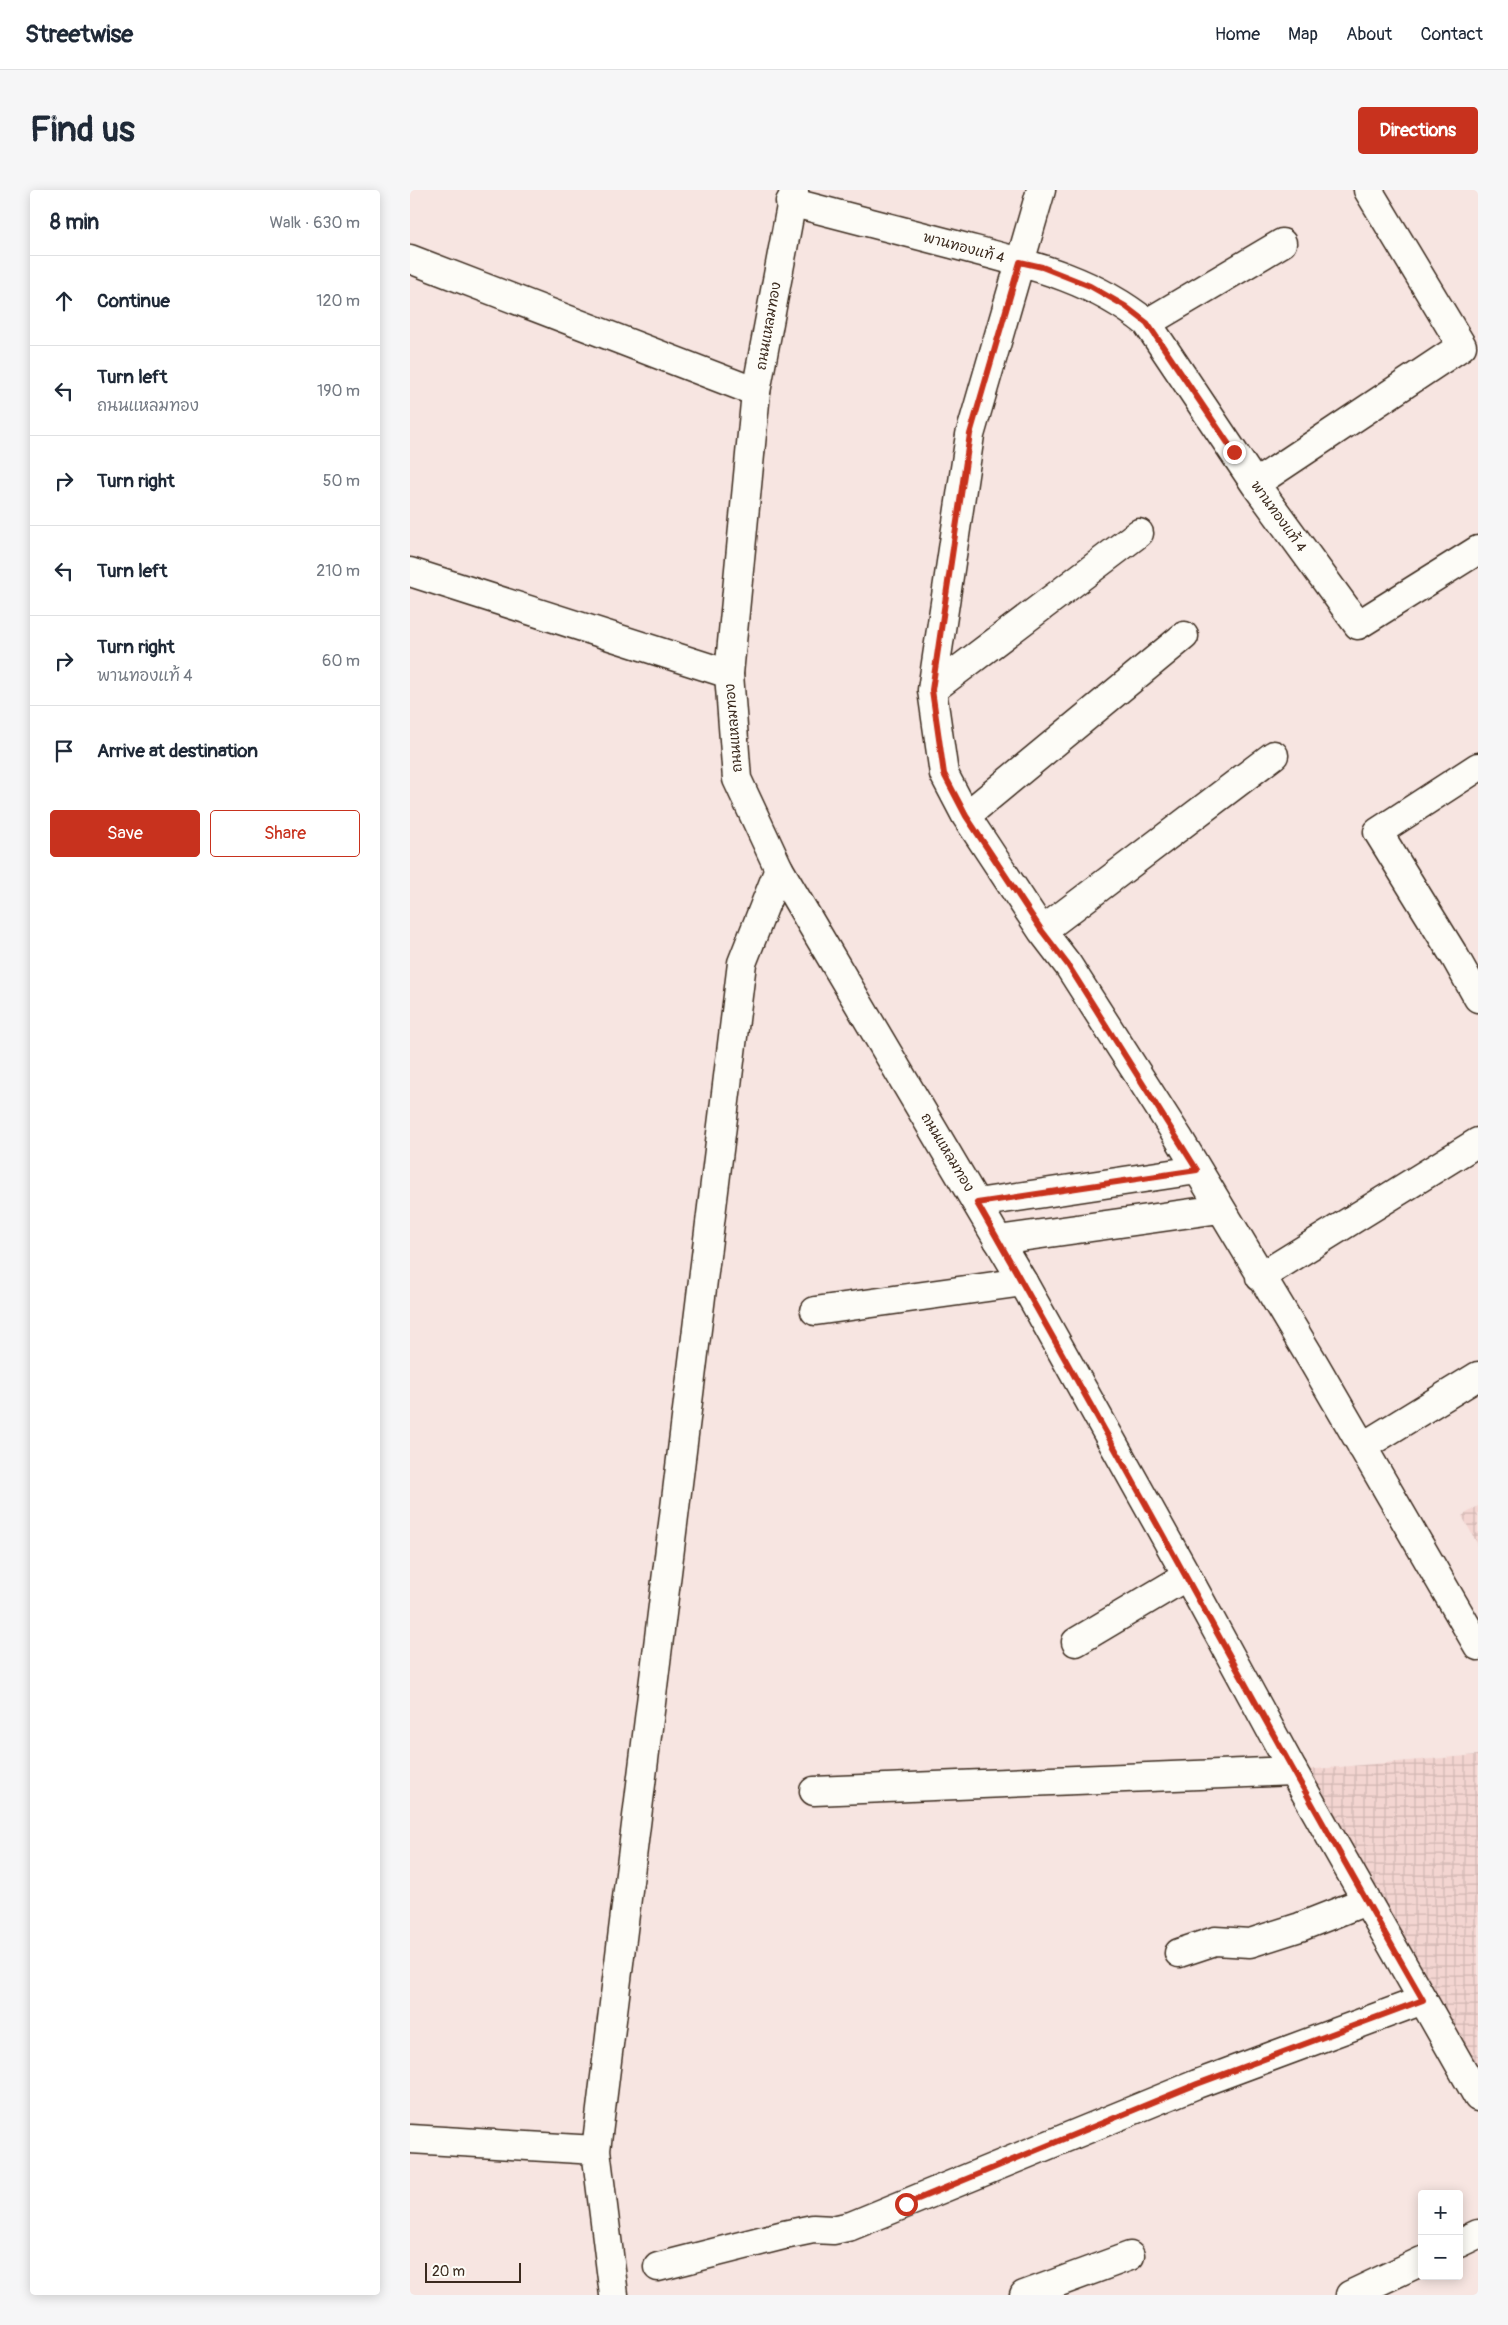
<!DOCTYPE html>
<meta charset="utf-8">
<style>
:root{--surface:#fff;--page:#f6f6f7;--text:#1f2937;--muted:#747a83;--line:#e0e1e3;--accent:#c8321e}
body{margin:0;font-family:Pangolin,"Playpen Sans Thai",sans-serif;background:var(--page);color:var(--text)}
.controls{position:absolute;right:15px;bottom:15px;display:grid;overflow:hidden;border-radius:5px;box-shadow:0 2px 12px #0003}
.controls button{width:45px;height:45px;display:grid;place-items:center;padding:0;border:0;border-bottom:1px solid var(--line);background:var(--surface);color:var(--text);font:25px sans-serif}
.scale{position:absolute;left:15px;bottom:12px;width:96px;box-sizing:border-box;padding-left:5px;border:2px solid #3b2a1e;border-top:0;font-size:14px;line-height:18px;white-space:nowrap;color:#3b2a1e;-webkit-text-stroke:4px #fdfcf7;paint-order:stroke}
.stop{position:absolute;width:15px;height:15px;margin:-11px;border:4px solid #c8321e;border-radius:50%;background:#fff}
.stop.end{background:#c8321e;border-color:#fff;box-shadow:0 1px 5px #0008}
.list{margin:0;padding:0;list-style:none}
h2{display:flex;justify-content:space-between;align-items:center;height:65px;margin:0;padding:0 20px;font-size:21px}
h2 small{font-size:16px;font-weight:400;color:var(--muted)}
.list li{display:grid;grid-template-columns:32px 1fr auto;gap:15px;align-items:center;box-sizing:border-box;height:90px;padding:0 20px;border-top:1px solid var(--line)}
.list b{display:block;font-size:19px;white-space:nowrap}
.list p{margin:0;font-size:16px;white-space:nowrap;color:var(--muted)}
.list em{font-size:16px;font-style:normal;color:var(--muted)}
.actions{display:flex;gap:10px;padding:15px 20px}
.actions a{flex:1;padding:11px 0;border:1px solid var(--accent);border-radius:5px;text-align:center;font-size:18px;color:var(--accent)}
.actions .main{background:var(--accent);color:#fff}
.icon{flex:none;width:28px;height:28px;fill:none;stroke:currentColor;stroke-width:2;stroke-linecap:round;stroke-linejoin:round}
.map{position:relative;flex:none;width:1068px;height:2105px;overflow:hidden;border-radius:5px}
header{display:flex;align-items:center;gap:30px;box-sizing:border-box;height:70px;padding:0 25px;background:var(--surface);border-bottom:1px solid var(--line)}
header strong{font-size:24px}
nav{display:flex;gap:28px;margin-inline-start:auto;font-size:18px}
.intro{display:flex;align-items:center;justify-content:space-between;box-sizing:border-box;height:120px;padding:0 30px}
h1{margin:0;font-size:35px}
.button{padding:12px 22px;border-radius:5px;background:var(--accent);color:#fff;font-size:18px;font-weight:700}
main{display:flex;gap:30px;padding:0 30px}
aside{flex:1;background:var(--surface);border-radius:5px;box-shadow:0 2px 12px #0003}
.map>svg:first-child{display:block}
</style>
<header>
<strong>Streetwise</strong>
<nav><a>Home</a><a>Map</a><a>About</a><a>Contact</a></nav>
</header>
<div class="intro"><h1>Find us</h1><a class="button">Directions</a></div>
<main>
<aside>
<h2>8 min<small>Walk · 630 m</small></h2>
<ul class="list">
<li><svg class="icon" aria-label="ahead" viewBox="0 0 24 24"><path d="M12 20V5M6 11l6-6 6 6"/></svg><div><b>Continue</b></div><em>120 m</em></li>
<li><svg class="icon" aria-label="left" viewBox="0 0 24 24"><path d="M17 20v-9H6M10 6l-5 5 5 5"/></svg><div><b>Turn left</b><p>ถนนแหลมทอง</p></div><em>190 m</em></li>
<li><svg class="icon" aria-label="right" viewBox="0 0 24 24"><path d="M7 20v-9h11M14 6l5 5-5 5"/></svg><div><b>Turn right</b></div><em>50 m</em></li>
<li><svg class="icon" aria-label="left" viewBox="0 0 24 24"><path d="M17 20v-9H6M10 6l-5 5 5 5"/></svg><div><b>Turn left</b></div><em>210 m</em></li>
<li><svg class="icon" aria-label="right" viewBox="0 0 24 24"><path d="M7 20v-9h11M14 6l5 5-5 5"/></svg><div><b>Turn right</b><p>พานทองแท้ 4</p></div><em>60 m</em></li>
<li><svg class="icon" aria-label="arrive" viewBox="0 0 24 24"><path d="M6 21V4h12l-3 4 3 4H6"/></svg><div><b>Arrive at destination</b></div></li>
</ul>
<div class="actions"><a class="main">Save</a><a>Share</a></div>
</aside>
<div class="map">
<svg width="1068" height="2105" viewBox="0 0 1068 2105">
<defs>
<pattern id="industrial-grid" width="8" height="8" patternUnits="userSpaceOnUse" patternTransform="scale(1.25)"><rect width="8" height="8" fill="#f3d5d1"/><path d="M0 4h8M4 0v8" fill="none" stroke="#d1b7b3"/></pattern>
</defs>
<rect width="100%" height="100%" fill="#f7e5e1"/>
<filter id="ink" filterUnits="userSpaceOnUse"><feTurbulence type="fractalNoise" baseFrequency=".02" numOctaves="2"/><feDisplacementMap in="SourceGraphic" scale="10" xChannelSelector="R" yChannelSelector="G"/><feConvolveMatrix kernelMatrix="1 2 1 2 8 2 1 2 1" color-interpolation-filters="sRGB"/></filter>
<g filter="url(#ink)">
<!-- industrial -->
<path fill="url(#industrial-grid)" d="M1068 1316V1355L1052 1326Z
M1068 1565V1910L883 1581Z"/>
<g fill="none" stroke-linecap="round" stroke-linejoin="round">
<!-- minor casing -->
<g stroke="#3b2a1e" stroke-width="31">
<path id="minor" d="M631 0 560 245 522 500 534 584 556 626 632 741 658 775 768 947 905 1175 1068 1456
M380 12C434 26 488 40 542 54 613 73 679 86 737 133L845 294 948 435 1068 360
M0 69 346 202
M737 133 872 53
M845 294 1052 156 958 0
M0 382 319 484
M522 500 729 343
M1068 577 968 642 1045 767 1068 808
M556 626 774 446
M632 741 864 565
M567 1013 787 980
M588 1050 810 1019
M850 1087 1068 952
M405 1121 613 1092
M952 1257 1068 1186
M666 1452 777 1386
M404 1601 883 1581
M769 1763 805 1751 840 1753 890 1737 956 1711
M0 1949 186 1960
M1049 2053 1068 2044
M248 2077 374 2045 403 2039 423 2040 441 2036 787 1894 1013 1810
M204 2105 186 1960 332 773 369 679
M614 2105 720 2066
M940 2105 1012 2071"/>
</g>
<!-- major casing -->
<g stroke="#3b2a1e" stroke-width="31">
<path id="major" d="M384 0 346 202 319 484 327 589 369 679 613 1092 777 1386 883 1581 1068 1907"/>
</g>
<!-- minor -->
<use href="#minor" stroke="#fdfcf7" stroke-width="28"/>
<!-- major -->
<use href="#major" stroke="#fdfcf7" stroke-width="28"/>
</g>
</g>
<g fill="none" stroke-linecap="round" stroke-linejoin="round" filter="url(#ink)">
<!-- route -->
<path stroke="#c8321e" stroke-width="6" d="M496 2014 787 1894 1013 1810C861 1546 718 1277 567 1013L787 980 658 775 632 741 556 626 534 584 522 500 560 244 610 72 632 77 680 96 715 116 737 133 824 262"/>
</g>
<g text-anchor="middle" stroke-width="5" stroke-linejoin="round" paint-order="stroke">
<!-- street labels -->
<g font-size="14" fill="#3b2a1e" stroke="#fdfcf7">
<text transform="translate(554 57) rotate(15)" y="5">พานทองแท้ 4</text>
<text transform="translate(358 136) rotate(-80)" y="5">ถนนแหลมทอง</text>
<text transform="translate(869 326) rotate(54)" y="5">พานทองแท้ 4</text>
<text transform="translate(323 538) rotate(-95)" y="5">ถนนแหลมทอง</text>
<text transform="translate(538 962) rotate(59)" y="5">ถนนแหลมทอง</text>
</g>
</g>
</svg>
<div class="controls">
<button>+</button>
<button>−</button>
</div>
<div class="scale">20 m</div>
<div class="stop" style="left:496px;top:2014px"></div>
<div class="stop end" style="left:824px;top:262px"></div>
</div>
</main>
